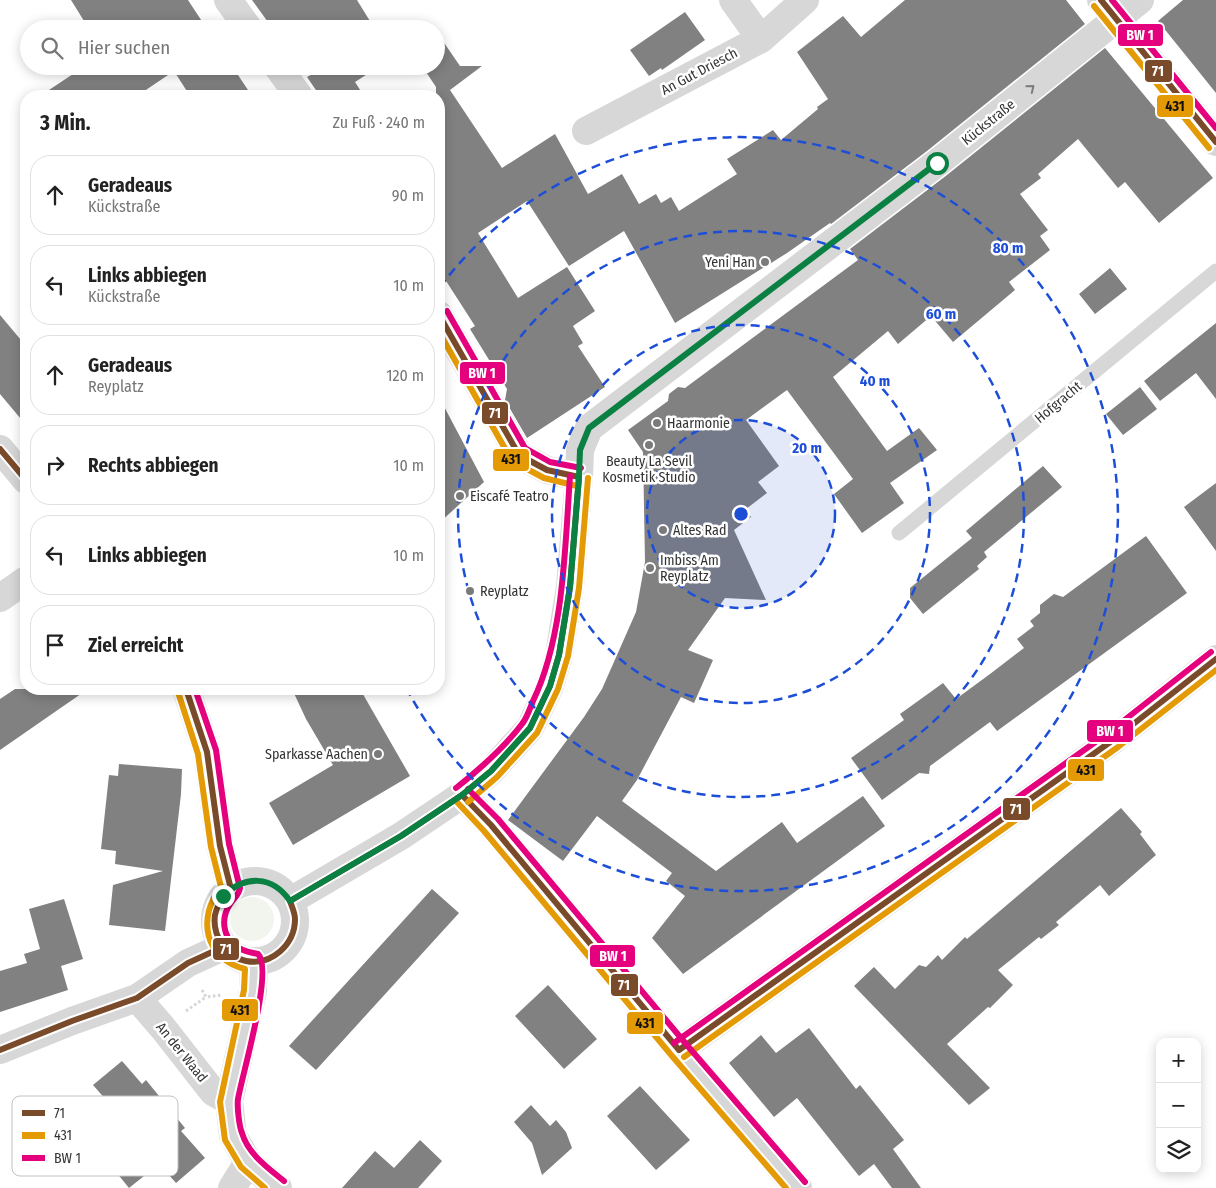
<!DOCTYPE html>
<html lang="de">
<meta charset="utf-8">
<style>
:root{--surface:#fff;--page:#f2f2f2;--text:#222;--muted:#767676;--line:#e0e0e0}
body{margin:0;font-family:"Fira Sans Condensed",sans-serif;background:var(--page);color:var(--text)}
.controls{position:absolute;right:15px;bottom:15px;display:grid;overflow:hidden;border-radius:10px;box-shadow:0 2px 12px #0003}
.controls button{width:45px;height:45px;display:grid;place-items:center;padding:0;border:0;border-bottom:1px solid var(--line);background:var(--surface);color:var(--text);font:25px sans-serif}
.stop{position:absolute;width:15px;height:15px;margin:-11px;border:4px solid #0b8043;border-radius:50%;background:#fff}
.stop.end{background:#0b8043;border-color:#fff;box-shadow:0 1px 5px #0008}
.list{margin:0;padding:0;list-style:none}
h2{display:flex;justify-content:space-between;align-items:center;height:65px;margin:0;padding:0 20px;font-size:21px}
h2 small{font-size:16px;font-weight:400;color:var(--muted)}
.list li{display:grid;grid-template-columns:32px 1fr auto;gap:15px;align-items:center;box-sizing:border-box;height:80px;margin:0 10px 10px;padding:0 10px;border:1px solid var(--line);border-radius:20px}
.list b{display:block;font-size:19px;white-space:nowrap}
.list p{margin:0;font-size:16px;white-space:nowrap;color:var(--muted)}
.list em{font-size:16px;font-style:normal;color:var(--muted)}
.icon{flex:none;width:28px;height:28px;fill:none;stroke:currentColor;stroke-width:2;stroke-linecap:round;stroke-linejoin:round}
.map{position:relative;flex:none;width:1216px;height:1188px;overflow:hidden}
.search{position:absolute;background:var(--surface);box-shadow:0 2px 12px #0003;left:20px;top:20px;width:425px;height:55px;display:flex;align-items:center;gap:12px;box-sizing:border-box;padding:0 18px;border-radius:28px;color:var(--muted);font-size:19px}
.panel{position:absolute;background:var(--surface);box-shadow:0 2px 12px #0003;left:20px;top:90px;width:425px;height:605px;border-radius:20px}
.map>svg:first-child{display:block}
</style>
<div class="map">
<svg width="1216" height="1188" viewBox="0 0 1216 1188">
<rect width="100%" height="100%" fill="#fff"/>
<!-- green -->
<path fill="#f1f5ed" d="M230 919a22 22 0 1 1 44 0a22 22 0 1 1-44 0Z"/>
<!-- building -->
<path fill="#818181" d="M71 0H188L207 29H89Z
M252 0H357L373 26 369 29H273Z
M905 0H1066L1085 24 927 151 831 224 830 223 787 253 675 323 624 231 569 266 527 201 478 233 518 298 567 267 595 311 573 326 583 343 578 346 605 387 527 438 505 400 507 389 470 329 475 326 439 270V96H436V87L422 66H436V31L460 66H482L450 90 502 168 555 134 588 194 622 174 639 204 656 194 661 203 671 197 679 211 737 174 727 159 773 130 781 140 818 109 817 107 828 99 797 52 843 16 861 37Z
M1183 0H1216V93L1158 21Z
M685 12 705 40 662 70 661 68 649 76 630 50Z
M1105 48 1213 178 1159 223 1125 182 1118 188 1078 139 1038 174 1041 178 1020 194 1048 230 1040 236 1050 250 1009 282 1015 290 953 342 931 316 898 344 888 331 833 377 887 451 919 428 937 450 890 483 904 503 862 533 834 494 853 479 787 390 746 420 779 466 758 482 767 493 746 509 751 517 734 530 766 600 725 598 688 650 713 660 694 703 681 697 637 780 622 801 716 871 782 822 797 843 863 796 885 826 683 974 652 938 685 896 666 881 672 873 597 816 563 861 508 820 584 717 602 689 636 612 645 562 643 452 628 430 668 401 669 394 678 387 685 388 858 260 850 249 947 175Z
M85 66H232L252 96H190L174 71 137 96H40Z
M327 66H380L355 82 364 96H320L307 77Z
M1110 268 1127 289 1095 314 1079 294Z
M0 315 26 346V425L0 394Z
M1216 323V399L1196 373 1160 401 1144 381Z
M1140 387 1157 409 1123 435 1106 414Z
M439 397 484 482 439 523Z
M1043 466 1062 487 984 552 987 557 977 566 979 569 923 614 910 598V588L972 538 966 531Z
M1216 483V551L1184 507Z
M1146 536 1187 593 997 731 990 722 930 766 929 774 919 773 882 800 851 758 904 720 900 714 943 683 956 699 990 674 1024 648 1017 639 1034 626 1030 621 1040 613V605L1054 594 1063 597Z
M15 689H88L0 750V699Z
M292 689H360L410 776 293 845 269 803 333 765 306 719Z
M119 764 182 769 181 794 165 931 109 925 113 885 163 871 115 864 116 851 101 849 109 775 118 776Z
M1121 808 1142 832 1140 834 1156 855 1109 896 1100 885 1056 922 1059 925 1041 939 1039 937 998 970 1013 985 990 1008 988 1007 947 1044 990 1088 969 1105 854 986 874 967 895 989 919 965 926 967 938 955 942 960 965 937 967 939Z
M432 889 459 913 316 1070 289 1046Z
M64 899 83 959 61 966 68 990 0 1012V971L27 963 24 954 40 949 29 909Z
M548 985 597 1039 564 1069 515 1016Z
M809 1028 856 1089 860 1085 904 1140 893 1149 921 1188H892L874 1164 859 1176 797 1098 774 1117 729 1063 761 1035 776 1053Z
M122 1061 142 1084 146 1080 185 1128 181 1131 205 1158 176 1183 159 1164 129 1188 94 1145 83 1155 66 1135 107 1101 93 1085Z
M640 1086 690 1140 656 1170 607 1116Z
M531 1105 550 1126 556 1120 566 1132 572 1148 542 1175 532 1143 514 1122Z
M420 1140 442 1161 418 1188H342L375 1151 394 1168Z"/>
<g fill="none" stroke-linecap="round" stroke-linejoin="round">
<!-- path -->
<path stroke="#d6d6d6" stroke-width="3" stroke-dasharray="2.5 2.5" stroke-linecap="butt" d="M202 990 206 997 222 995
M186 1011 206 997"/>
<!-- lane -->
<path stroke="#d7d7d7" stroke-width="15" d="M899 533 1216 271"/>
<!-- street -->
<path stroke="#d7d7d7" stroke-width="28" d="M228 0 249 29
M733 0 761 39
M1101 0 1216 142
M277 66 299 96
M586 131 761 39 805 0
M439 315 519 455 547 470 579 477
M0 449 26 480
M0 598 26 580
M186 689 207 752 220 846 231 889
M462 795 491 825 679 1050 798 1188
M215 921a40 40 0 1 1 80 0a40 40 0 1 1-80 0Z
M290 901 401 836 462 795 491 771 530 728 550 686 559 655 570 587 579 477 580 450 589 428 937 163 1140 0
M254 962 253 991 229 1101 233 1136 248 1162 278 1188
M137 998 163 1028 213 1092 229 1101
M0 1050 72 1021 137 998 188 963 223 947
M679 1050 1113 740 1216 659
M232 1188 248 1162"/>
<!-- bus-1 casing -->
<g stroke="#fff" stroke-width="10">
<path id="bus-1" d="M1101 0 1216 142
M439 315 519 455 547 470 579 477
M0 449 26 480
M186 689 207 752 220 846 231 889C224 896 217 904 215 915 212 935 226 957 246 961 272 966 295 944 295 919 295 913 292 907 290 901L401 836 462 795 491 771 530 728 550 686 559 655 570 587 579 477
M462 795 491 825 679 1050 1113 740 1216 659
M0 1050 72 1021 137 998 188 963 223 947"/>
</g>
<!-- bus-2 casing -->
<g stroke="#fff" stroke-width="10">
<path id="bus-2" d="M1094 6 1209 148
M439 332 512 461 544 478 577 486
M178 692 198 754 211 847 221 887C197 917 204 959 245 969L244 990 220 1102 225 1140 241 1167 265 1188
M456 801 484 831 672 1056 786 1188
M468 802 497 777 537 733 558 689 568 656 579 588 588 478
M684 1057 1118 747 1216 670"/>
</g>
<!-- bus-3 casing -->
<g stroke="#fff" stroke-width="10">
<path id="bus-3" d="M1112 0 1216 128
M447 311 525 448 550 462 581 468
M195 689 216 750 229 844 240 888C239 895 234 898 230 904 219 921 224 943 243 950 248 952 253 953 258 954 274 969 242 1075 238 1099 237 1106 239 1126 242 1133 248 1154 268 1168 284 1181
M456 788C480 769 503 749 522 724 527 718 530 708 533 701 564 637 565 547 570 476
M468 789 498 819 686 1044 805 1182
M674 1043 1108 733 1211 652"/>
</g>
<!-- bus-1 -->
<use href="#bus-1" stroke="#7a4b2a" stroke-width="6"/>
<!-- bus-2 -->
<use href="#bus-2" stroke="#e39a05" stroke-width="6"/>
<!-- bus-3 -->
<use href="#bus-3" stroke="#e5007d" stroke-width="6"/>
</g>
<!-- one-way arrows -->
<defs><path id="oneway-chevron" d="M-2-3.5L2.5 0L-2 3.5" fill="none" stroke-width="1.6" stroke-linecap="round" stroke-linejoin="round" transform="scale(1.25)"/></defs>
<use stroke="#7d7d7d" href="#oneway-chevron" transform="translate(1031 88) rotate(-39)"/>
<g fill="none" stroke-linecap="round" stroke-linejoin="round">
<!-- route -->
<path stroke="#0b8043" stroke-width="6" d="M223 896C245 875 272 875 290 901L401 836 462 795 491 771 530 728 550 686 559 655 570 587 579 477 580 450 589 428 937 163"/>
</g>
<!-- distance rings -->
<circle cx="741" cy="514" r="94" fill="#1d4ed8" fill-opacity=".12"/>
<g fill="none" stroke="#1d4ed8" stroke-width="2.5" stroke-dasharray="9 6">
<circle cx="741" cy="514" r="94"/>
<circle cx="741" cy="514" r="189"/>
<circle cx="741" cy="514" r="283"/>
<path d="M440 287A377 377 0 1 1 408 691"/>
</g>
<!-- markers -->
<g fill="#7a7a7a" stroke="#fff" stroke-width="2">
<circle cx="765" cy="262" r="5"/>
<circle cx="657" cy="423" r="5"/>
<circle cx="649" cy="445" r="5"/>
<circle cx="460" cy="496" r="5"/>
<circle cx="663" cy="530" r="5"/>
<circle cx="650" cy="568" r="5"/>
<circle cx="470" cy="591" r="5"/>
<circle cx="378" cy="754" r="5"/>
</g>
<g text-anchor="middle" stroke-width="5" stroke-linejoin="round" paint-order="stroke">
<!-- street labels -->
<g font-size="14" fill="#333" stroke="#fff">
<text transform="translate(699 71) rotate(-28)" y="5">An Gut Driesch</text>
<text transform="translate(988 122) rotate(-39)" y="5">Kückstraße</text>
<text transform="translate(1058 402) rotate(-40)" y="5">Hofgracht</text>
<text transform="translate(182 1052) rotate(51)" y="5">An der Waad</text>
</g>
<!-- poi labels -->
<g font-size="14" fill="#333" stroke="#fff" text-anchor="start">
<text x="755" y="267" text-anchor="end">Yeni Han</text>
<text x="667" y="428">Haarmonie</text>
<text x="649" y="466" text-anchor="middle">Beauty La Sevil<tspan x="649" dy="16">Kosmetik Studio</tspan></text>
<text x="470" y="501">Eiscafé Teatro</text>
<text x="673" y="535">Altes Rad</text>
<text x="660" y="565">Imbiss Am<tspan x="660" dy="16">Reyplatz</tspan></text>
<text x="480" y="596">Reyplatz</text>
<text x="368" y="759" text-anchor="end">Sparkasse Aachen</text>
</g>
</g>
<!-- legend -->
<rect x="12" y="1096" width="166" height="80" rx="8" fill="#fff" stroke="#c2c2c2" stroke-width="1"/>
<rect x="22" y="1110" width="23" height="6" fill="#7a4b2a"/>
<rect x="22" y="1132" width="23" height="7" fill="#e39a05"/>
<rect x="22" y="1155" width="23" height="6" fill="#e5007d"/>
<g font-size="14" fill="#333">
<text x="54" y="1118">71</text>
<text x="54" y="1140">431</text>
<text x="54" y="1163">BW 1</text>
</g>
<circle cx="741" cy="514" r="8" fill="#1d4ed8" stroke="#fff" stroke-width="2.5"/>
<g font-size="15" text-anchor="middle" font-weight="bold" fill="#1d4ed8" stroke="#fff" stroke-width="5" stroke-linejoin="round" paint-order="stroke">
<text x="1008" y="253">80 m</text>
<text x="941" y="319">60 m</text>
<text x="875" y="386">40 m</text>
<text x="807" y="453">20 m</text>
</g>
<g stroke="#fff" stroke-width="2">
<rect x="1117" y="23" width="47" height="24" rx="5" fill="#e5007d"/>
<rect x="1144" y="59" width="29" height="24" rx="5" fill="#7a4b2a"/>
<rect x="1156" y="94" width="38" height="24" rx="5" fill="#e39a05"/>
<rect x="459" y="361" width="47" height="24" rx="5" fill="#e5007d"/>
<rect x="481" y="401" width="28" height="24" rx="5" fill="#7a4b2a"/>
<rect x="492" y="448" width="38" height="24" rx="5" fill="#e39a05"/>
<rect x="1086" y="719" width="48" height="24" rx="5" fill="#e5007d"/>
<rect x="1067" y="758" width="38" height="24" rx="5" fill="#e39a05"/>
<rect x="1002" y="797" width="29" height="24" rx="5" fill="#7a4b2a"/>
<rect x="212" y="937" width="28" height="24" rx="5" fill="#7a4b2a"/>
<rect x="589" y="944" width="47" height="24" rx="5" fill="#e5007d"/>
<rect x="610" y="973" width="29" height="24" rx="5" fill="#7a4b2a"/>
<rect x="221" y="998" width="38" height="24" rx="5" fill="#e39a05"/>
<rect x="626" y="1011" width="38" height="24" rx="5" fill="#e39a05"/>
</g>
<g font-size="14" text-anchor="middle" font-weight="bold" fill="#fff">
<text x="1140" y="40">BW 1</text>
<text x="1158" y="76">71</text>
<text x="482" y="378">BW 1</text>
<text x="495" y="418">71</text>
<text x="1110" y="736">BW 1</text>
<text x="1016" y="814">71</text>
<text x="226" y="954">71</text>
<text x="613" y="961">BW 1</text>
<text x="624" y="990">71</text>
</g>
<g font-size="14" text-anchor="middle" font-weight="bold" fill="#111">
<text x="1175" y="111">431</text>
<text x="511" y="464">431</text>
<text x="1086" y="775">431</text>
<text x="240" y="1015">431</text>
<text x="645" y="1028">431</text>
</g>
</svg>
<div class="controls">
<button>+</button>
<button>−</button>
<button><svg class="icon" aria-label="layers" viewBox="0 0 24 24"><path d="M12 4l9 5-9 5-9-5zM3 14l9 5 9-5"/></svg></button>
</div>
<div class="stop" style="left:937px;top:163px"></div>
<div class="stop end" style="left:223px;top:896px"></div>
<div class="search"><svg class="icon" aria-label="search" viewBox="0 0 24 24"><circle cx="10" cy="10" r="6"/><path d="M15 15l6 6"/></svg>Hier suchen</div>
<section class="panel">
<h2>3 Min.<small>Zu Fuß · 240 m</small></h2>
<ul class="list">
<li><svg class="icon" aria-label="ahead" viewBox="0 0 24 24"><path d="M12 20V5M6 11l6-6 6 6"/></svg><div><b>Geradeaus</b><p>Kückstraße</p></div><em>90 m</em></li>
<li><svg class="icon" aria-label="left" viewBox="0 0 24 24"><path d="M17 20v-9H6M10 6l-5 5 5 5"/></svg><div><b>Links abbiegen</b><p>Kückstraße</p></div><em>10 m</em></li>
<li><svg class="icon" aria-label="ahead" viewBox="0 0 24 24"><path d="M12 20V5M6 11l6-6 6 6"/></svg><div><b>Geradeaus</b><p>Reyplatz</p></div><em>120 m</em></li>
<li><svg class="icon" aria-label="right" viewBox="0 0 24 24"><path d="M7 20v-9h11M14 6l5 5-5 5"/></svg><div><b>Rechts abbiegen</b></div><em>10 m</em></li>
<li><svg class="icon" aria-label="left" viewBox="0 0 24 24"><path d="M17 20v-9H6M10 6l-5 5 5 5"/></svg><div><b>Links abbiegen</b></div><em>10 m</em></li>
<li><svg class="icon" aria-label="arrive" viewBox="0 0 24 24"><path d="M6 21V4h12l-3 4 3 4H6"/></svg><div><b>Ziel erreicht</b></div></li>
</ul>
</section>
</div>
